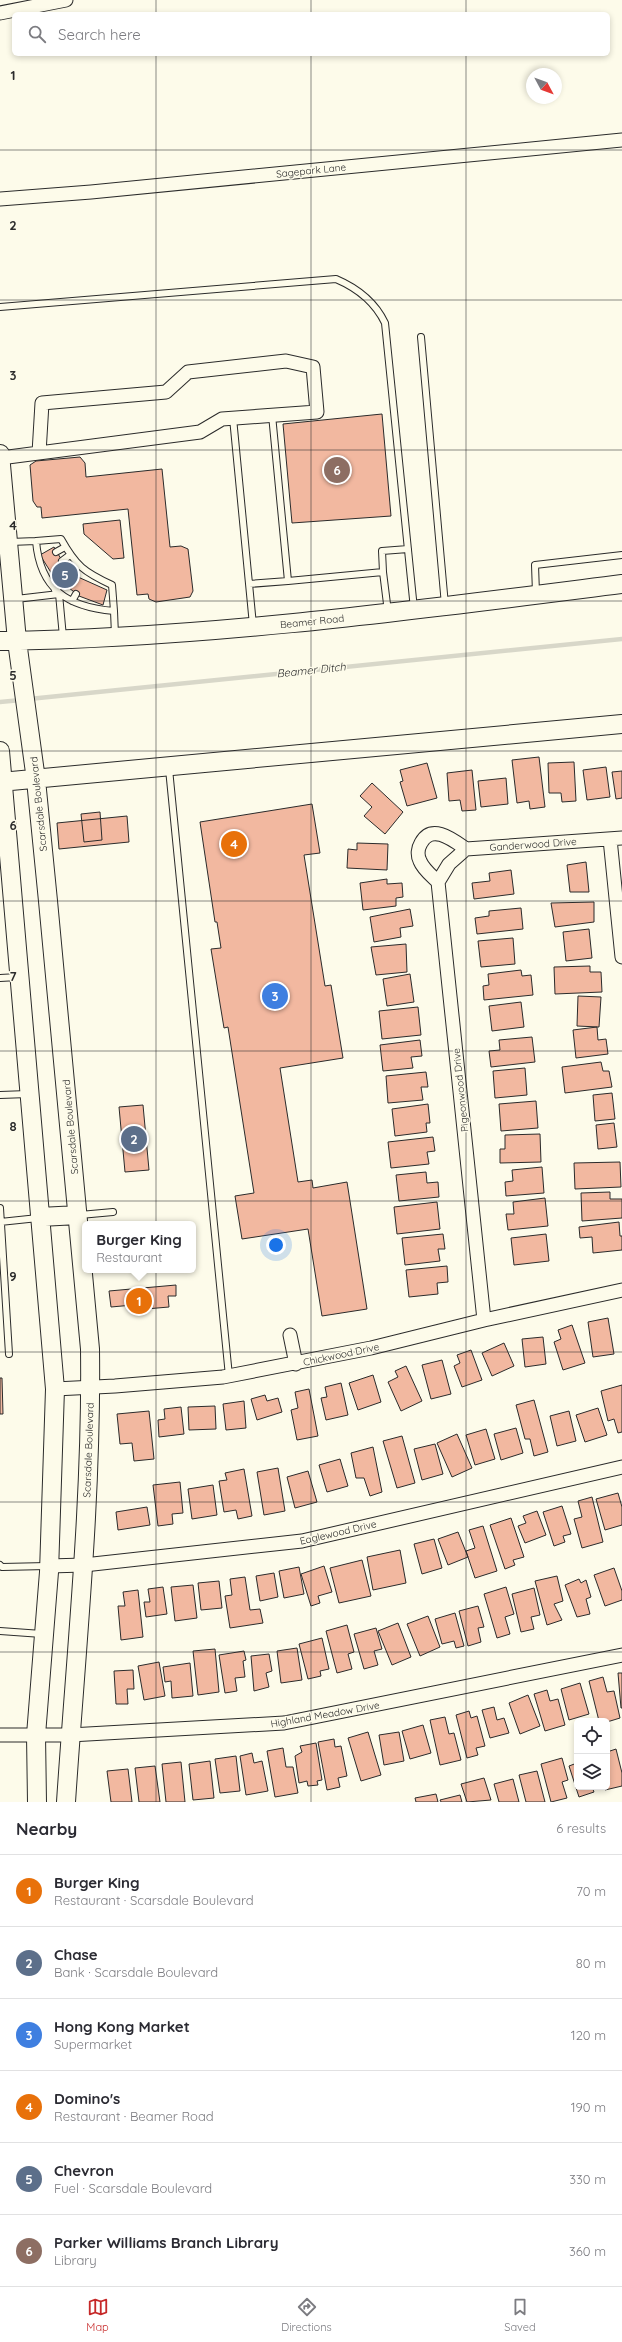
<!DOCTYPE html>
<meta charset="utf-8">
<style>
:root{--surface:#fff;--page:#f2f2f3;--text:#2b2b33;--muted:#7c7c81;--line:#e1e1e2;--accent:#c62828}
body{margin:0;font-family:Quicksand,sans-serif;background:var(--page);color:var(--text)}
.controls{position:absolute;right:12px;bottom:12px;display:grid;overflow:hidden;border-radius:6px;box-shadow:0 2px 6px #0003}
.controls button{width:36px;height:36px;display:grid;place-items:center;padding:0;border:0;border-bottom:1px solid var(--line);background:var(--surface);color:var(--text);font:20px sans-serif}
.compass{position:absolute;left:526px;top:68px;width:36px;height:36px;border-radius:50%;background:var(--surface);box-shadow:0 2px 6px #0003;rotate:131deg}
.you{position:absolute;left:276px;top:1245px;width:14px;height:14px;margin:-10px;border:3px solid #fff;border-radius:50%;background:#1a73e8;box-shadow:0 0 0 6px #1a73e833}
.badge{display:grid;place-items:center;width:26px;height:26px;border-radius:50%;background:var(--accent);color:#fff;font-size:13px;font-weight:700}
.pin{position:absolute;translate:-50% -50%;border:2px solid #fff;box-shadow:0 1px 4px #0006}
.popup{position:absolute;left:82px;top:1221px;width:114px;height:52px;box-sizing:border-box;display:grid;place-content:center;border-radius:6px;background:var(--surface);filter:drop-shadow(0 1px 3px #0005);font-size:13px;white-space:nowrap;color:var(--muted)}
.popup b{font-size:15px;color:var(--text)}
.popup::after{content:'';position:absolute;left:50%;top:100%;margin-left:-8px;border:8px solid transparent;border-top-color:var(--surface)}
.list{margin:0;padding:0;list-style:none}
h2{display:flex;justify-content:space-between;align-items:center;height:52px;margin:0;padding:0 16px;font-size:17px}
h2 small{font-size:13px;font-weight:400;color:var(--muted)}
.list li{display:grid;grid-template-columns:26px 1fr auto;gap:12px;align-items:center;box-sizing:border-box;height:72px;padding:0 16px;border-top:1px solid var(--line)}
.list b{display:block;font-size:15px;white-space:nowrap}
.list p{margin:0;font-size:13px;white-space:nowrap;color:var(--muted)}
.list em{font-size:13px;font-style:normal;color:var(--muted)}
.icon{flex:none;width:22px;height:22px;fill:none;stroke:currentColor;stroke-width:2;stroke-linecap:round;stroke-linejoin:round}
.map{position:relative;flex:none;width:622px;height:1802px;overflow:hidden}
.search{position:absolute;background:var(--surface);box-shadow:0 2px 6px #0003;left:12px;right:12px;top:12px;height:44px;display:flex;align-items:center;gap:10px;box-sizing:border-box;padding:0 14px;border-radius:6px;color:var(--muted);font-size:15px}
.sheet{height:484px;background:var(--surface)}
nav{display:flex;justify-content:space-around;align-items:center;box-sizing:border-box;height:56px;border-top:1px solid var(--line);background:var(--surface);font-size:11px;color:var(--muted)}
nav a{display:grid;justify-items:center;gap:2px}
nav .on{color:var(--accent)}
.map>svg:first-child{display:block}
</style>
<div class="map">
<svg width="622" height="1802" viewBox="0 0 622 1802">
<rect width="100%" height="100%" fill="#fdfbea"/>
<g fill="none" stroke-linecap="round" stroke-linejoin="round">
<!-- stream -->
<path stroke="#d8d7c9" stroke-width="4.5" d="M29 699 622 639
M0 702 21 700"/>
</g>
<!-- building -->
<path fill="#f2b8a0" stroke="#2b2b2b" d="M382 414 391 516 292 523 283 424Z
M80 457 85 463 86 477 162 469 170 547 181 546 188 549 193 591 190 597 156 602 149 599 148 594 137 595 128 509 42 518 41 507H37L33 501 30 465 36 461Z
M120 520 124 558 113 559 84 534 83 524Z
M54 547 64 564 78 577 107 590 103 605 79 596 52 574 40 555Z
M539 757 545 807 530 809 529 801 517 803 512 760Z
M574 762 576 801 562 802 561 793H549L548 763Z
M427 763 437 798 407 806 400 782 403 781 400 770Z
M606 767 610 797 587 800 583 770Z
M472 770 476 810 462 811 460 800 449 801 447 773Z
M622 771V798L616 799 612 772Z
M506 778 508 804 481 807 478 781Z
M372 783 403 812 385 834 364 816 372 807 360 796Z
M312 804 320 853 304 855 325 986 331 985 343 1058 280 1068 298 1182 312 1180 313 1188 347 1182 367 1309 322 1316 308 1229 242 1239 235 1196 254 1193 228 1027 224 1028 211 949 221 948 217 922H215L200 822Z
M100 812 102 840 84 842 81 814Z
M127 816 129 842 59 849 57 823Z
M357 843 388 844 387 870 347 868 348 849 357 850Z
M586 862 589 892H570L567 865Z
M511 870 514 894 474 899 472 883 490 881 489 873Z
M387 879V884L402 883 403 897 396 898V906L363 910 360 883Z
M594 902V922L555 927 551 903Z
M521 908 523 929 477 934 475 918 489 916V911Z
M410 909 413 926 400 928 401 937 374 942 370 917Z
M589 929 592 958 566 961 563 932Z
M513 938 515 964 481 967 478 941Z
M406 944 407 972 376 975 371 947Z
M590 966V972H601L602 992 555 994 554 967Z
M521 970 522 976 531 975 533 995 484 1000 483 986 489 985 488 974Z
M410 974 414 1002 387 1006 383 979Z
M578 996 601 997 599 1027 577 1026Z
M521 1002 524 1027 492 1031 489 1006Z
M418 1007 421 1035 382 1039 379 1011Z
M597 1027 598 1040 606 1039 608 1054 576 1058 573 1030Z
M532 1037 535 1062 491 1067 489 1051 500 1050 499 1040Z
M420 1040 422 1056 411 1057 413 1068 383 1071 380 1045Z
M601 1062 603 1071H609L612 1087 565 1093 562 1067Z
M525 1068 527 1095 495 1098 493 1071Z
M426 1072 428 1087H421L423 1100 388 1103 386 1076Z
M612 1093 615 1119 595 1121 593 1095Z
M536 1101 538 1128 501 1131 499 1104Z
M428 1104 430 1123H426L427 1132 395 1136 392 1109Z
M143 1105 149 1170 125 1172 119 1107Z
M614 1123 617 1147 598 1149 596 1125Z
M540 1134 541 1162 500 1163V1149H505V1135Z
M433 1137 435 1151 427 1152 429 1164 391 1168 388 1142Z
M620 1162 621 1187 575 1189 574 1163Z
M542 1167 544 1193 506 1196 505 1182 513 1181 512 1170Z
M426 1172 427 1183 438 1182 439 1197 399 1201 396 1175Z
M610 1192V1199H622V1218L582 1221 581 1193Z
M545 1198 548 1226 508 1230 506 1214H514L513 1202Z
M437 1202 440 1229 397 1234 394 1207Z
M619 1222 620 1236H622V1250L593 1253 592 1237 580 1238 579 1227Z
M443 1234 445 1249H438L440 1261 405 1265 402 1238Z
M546 1234 549 1261 514 1265 511 1238Z
M447 1266 448 1282 437 1283 438 1294 409 1297 406 1270Z
M176 1285V1296H168L169 1307 134 1310 133 1305 111 1307 109 1291Z
M608 1318 614 1354 593 1357 588 1322Z
M572 1325 585 1363 563 1370 554 1342 561 1339 558 1330Z
M543 1337 546 1364 525 1367 522 1339Z
M504 1343 514 1366 492 1376 482 1353Z
M471 1350 482 1380 462 1387 454 1366 460 1363 457 1355Z
M442 1360 451 1394 431 1399 422 1365Z
M406 1366 422 1401 401 1411 388 1382 398 1377 395 1371Z
M373 1375 381 1402 358 1410 349 1383Z
M0 1378H2L3 1414H0Z
M341 1383 348 1415 326 1420 321 1398 327 1397 325 1387Z
M622 1385V1432L618 1433 614 1419 608 1421 601 1391Z
M309 1389 318 1436 297 1440 291 1410 298 1408 295 1392Z
M265 1395 267 1401 278 1398 282 1412 257 1420 251 1399Z
M534 1400 548 1452 534 1456 530 1439H525L516 1405Z
M244 1401 246 1428 226 1430 223 1404Z
M215 1406 216 1429 189 1430 188 1407Z
M181 1407 184 1434 159 1437 158 1420 165 1419 164 1409Z
M598 1408 607 1435 585 1442 576 1415Z
M149 1411 154 1459 134 1461 132 1443 120 1444 117 1414Z
M569 1411 576 1441 557 1446 550 1416Z
M516 1428 523 1453 501 1460 494 1434Z
M486 1429 495 1459 475 1465 466 1435Z
M457 1434 472 1468 452 1477 437 1443Z
M402 1436 415 1483 397 1488 383 1441Z
M435 1444 443 1474 422 1480 414 1449Z
M373 1447 382 1492 370 1496 364 1478H356L351 1453Z
M340 1459 348 1486 327 1492 319 1465Z
M278 1468 285 1511 264 1515 257 1472Z
M244 1469 252 1516 238 1519 236 1510 224 1512 219 1481 227 1480 225 1473Z
M308 1471 317 1502 295 1508 287 1477Z
M180 1482 183 1513 172 1514 173 1524 158 1526 153 1485Z
M213 1485 217 1515 192 1519 188 1489Z
M618 1493 622 1507V1525L605 1530 596 1499Z
M592 1497 603 1542 582 1548 574 1519 582 1517 578 1501Z
M562 1506 571 1534 563 1536 565 1542 554 1546 543 1512Z
M147 1507 150 1525 118 1530 116 1512Z
M537 1511 546 1535 525 1543 518 1526 526 1523 523 1516Z
M511 1518 524 1557 513 1560 515 1565 505 1569 490 1525Z
M483 1526 497 1571 475 1578 466 1551 475 1548 469 1530Z
M458 1532 468 1557 448 1565 438 1539Z
M434 1539 442 1568 422 1574 414 1544Z
M400 1550 406 1583 373 1590 367 1557Z
M362 1560 371 1596 339 1603 330 1568Z
M324 1566 332 1592 318 1596 320 1603 311 1606 301 1574Z
M299 1567 304 1594 284 1598 279 1571Z
M614 1568 622 1591V1600L605 1606 594 1575Z
M274 1573 278 1597 260 1601 256 1576Z
M557 1576 563 1601 554 1604 562 1620 547 1625 535 1581Z
M245 1577 250 1610 260 1609 263 1623 230 1628 225 1596 232 1595 230 1579Z
M579 1579 581 1583 586 1580 591 1597 586 1599 590 1614 577 1617 565 1585Z
M219 1581 222 1608 201 1610 198 1583Z
M193 1585 197 1618 175 1621 171 1587Z
M163 1587 167 1614 146 1617 144 1602H150L148 1589Z
M506 1587 514 1614 505 1617 510 1634 497 1638 484 1594Z
M534 1588 540 1615 531 1617 534 1629 521 1632 512 1594Z
M138 1590 143 1637 121 1640 118 1606H125L123 1592Z
M478 1606 484 1627 478 1628 481 1642 468 1646 459 1611Z
M455 1613 464 1646 456 1648 454 1641 442 1644 435 1619Z
M428 1616 440 1647 420 1656 407 1624Z
M398 1623 411 1657 392 1665 378 1631Z
M347 1625 354 1652 348 1654 352 1669 337 1673 326 1631Z
M376 1628 382 1649 374 1651 378 1665 364 1669 354 1634Z
M322 1638 329 1669 320 1671 321 1676 308 1679 299 1644Z
M297 1648 302 1680 281 1683 277 1651Z
M215 1649 219 1692 198 1695 193 1651Z
M244 1651 246 1660 243 1661 245 1677 235 1678 237 1691 225 1693 219 1655Z
M269 1654 272 1671 266 1673 269 1687 254 1691 251 1656Z
M159 1662 165 1696 144 1700 138 1666Z
M190 1663 193 1696 172 1698 171 1681 165 1682 163 1667Z
M133 1670 134 1689H127L128 1704H116L114 1671Z
M618 1673H622V1708H621Z
M603 1677 607 1692 614 1691 620 1718 607 1722 599 1721 589 1681Z
M580 1683 589 1714 569 1720 561 1689Z
M547 1690 550 1701 558 1699 565 1725 545 1731 534 1694Z
M528 1695 540 1726 520 1734 509 1703Z
M494 1707 497 1720 504 1718 509 1733 490 1738 482 1710Z
M469 1711 471 1718 477 1716 485 1746 476 1748 478 1755 467 1758 456 1715Z
M445 1717 449 1734 454 1733 461 1760 440 1765 430 1720Z
M423 1725 431 1753 410 1759 402 1731Z
M368 1732 381 1775 361 1781 348 1738Z
M399 1732 404 1761 384 1765 379 1735Z
M334 1739 335 1747 341 1746 347 1776 338 1778 340 1787 327 1790 318 1742Z
M316 1743 322 1780 317 1781 318 1785 308 1786 307 1781 299 1783 295 1756 302 1752 300 1746Z
M283 1748 286 1767H293L298 1793 275 1797 267 1751Z
M616 1749 622 1773V1786L605 1790 607 1752Z
M252 1753 254 1763 262 1761 268 1791 246 1795 240 1756Z
M236 1756 240 1791 220 1793 215 1759Z
M562 1758 568 1780 562 1782 567 1798 551 1802 541 1764Z
M210 1761 214 1798 193 1800 189 1764Z
M181 1762 185 1802H166L162 1764Z
M577 1763V1787H592L594 1792 579 1797 569 1766Z
M155 1766 160 1802H139L135 1768Z
M128 1769 132 1802H111L107 1771Z
M537 1771 545 1802H526L519 1775Z
M484 1778 491 1800 467 1802 461 1784Z
M513 1779 519 1802H499L494 1784Z
M436 1794 438 1802H416L415 1798Z
M460 1795 462 1802H441L440 1800Z"/>
<g fill="none" stroke-linecap="round" stroke-linejoin="round">
<!-- service casing -->
<g stroke="#2b2b2b" stroke-width="8">
<path id="service" d="M0 307 336 279C357 288 375 302 385 323L414 609
M421 337 445 605
M272 415 288 581 383 572 388 612
M233 418 253 625
M36 541 61 539C76 566 84 572 112 585L114 611
M10 542 36 541C40 589 67 607 114 611L115 635
M56 552 65 547
M62 561 70 555
M72 572 79 565
M383 572 382 551 408 549
M249 584 288 581
M55 590 62 584
M536 593 535 565 622 555
M16 599 59 594 63 637
M72 601 76 594
M169 769 229 1376
M0 978 18 977
M0 1095 28 1094
M0 1208 9 1354
M80 1215 113 1212
M0 1222 38 1218
M0 1565 2 1567 47 1566
M0 1631 42 1634"/>
</g>
<!-- minor casing -->
<g stroke="#2b2b2b" stroke-width="15">
<path id="minor" d="M0 13 66 0
M0 199 91 192 622 140
M0 458 200 432 222 419 317 412 313 367 286 361 188 372 166 392 42 403 39 453
M610 839 622 957
M438 882C432 876 423 869 420 861 417 855 418 848 421 843 432 823 453 840 466 849
M484 1320 438 882 449 864 466 849 622 838
M290 1335 296 1364
M55 1389 115 1386 223 1377 371 1348 484 1320 622 1290
M49 1566 84 1565 302 1541 622 1467
M0 1735H70L284 1723 622 1655"/>
</g>
<!-- secondary casing -->
<g stroke="#2b2b2b" stroke-width="20">
<path id="secondary" d="M0 454 17 641 36 780 48 901 90 1349C92 1500 76 1651 66 1802
M0 641C208 638 416 610 622 584
M0 751 55 1389 49 1572 36 1735 37 1802
M0 782 622 724
M40 1217 78 1215"/>
</g>
<!-- service -->
<use href="#service" stroke="#fdfbea" stroke-width="6"/>
<!-- minor -->
<use href="#minor" stroke="#fdfbea" stroke-width="13"/>
<!-- secondary -->
<use href="#secondary" stroke="#fdfbea" stroke-width="18"/>
</g>
<!-- grid -->
<path fill="none" stroke="#2b2b2b" stroke-width="1" stroke-opacity="0.55" d="M156 0V14M311 0V14M466 0V14M156 54V1802M311 54V1802M466 54V1802M0 150H622M0 300H622M0 450H622M0 601H622M0 751H622M0 901H622M0 1051H622M0 1201H622M0 1352H622M0 1502H622M0 1652H622"/>
<g text-anchor="middle" stroke-width="3" stroke-linejoin="round" paint-order="stroke">
<!-- street labels -->
<g font-size="10" fill="#2b2b2b" stroke="#fdfbea">
<text transform="translate(311 170) rotate(-6)" y="4">Sagepark Lane</text>
<text transform="translate(312 621) rotate(-6)" y="4">Beamer Road</text>
<text transform="translate(38 804) rotate(-96)" y="4">Scarsdale Boulevard</text>
<text transform="translate(533 844) rotate(-4)" y="4">Ganderwood Drive</text>
<text transform="translate(460 1090) rotate(-96)" y="4">Pigeonwood Drive</text>
<text transform="translate(70 1127) rotate(-95)" y="4">Scarsdale Boulevard</text>
<text transform="translate(341 1354) rotate(-12)" y="4">Chickwood Drive</text>
<text transform="translate(88 1450) rotate(-88)" y="4">Scarsdale Boulevard</text>
<text transform="translate(338 1532) rotate(-13)" y="4">Eaglewood Drive</text>
<text transform="translate(325 1714) rotate(-10)" y="4">Highland Meadow Drive</text>
</g>
<!-- water labels -->
<g font-size="11" font-style="italic" fill="#2b2b2b" stroke="#fdfbea">
<text transform="translate(311 670) rotate(-6)" y="4">Beamer Ditch</text>
</g>
</g>
<g font-size="13" text-anchor="middle" font-weight="bold" fill="#2b2b2b" stroke="#fdfbea" stroke-width="3" stroke-linejoin="round" paint-order="stroke">
<text x="13" y="80">1</text>
<text x="13" y="230">2</text>
<text x="13" y="380">3</text>
<text x="13" y="530">4</text>
<text x="13" y="680">5</text>
<text x="13" y="830">6</text>
<text x="13" y="981">7</text>
<text x="13" y="1131">8</text>
<text x="13" y="1281">9</text>
</g>
</svg>
<div class="controls">
<button><svg class="icon" aria-label="locate" viewBox="0 0 24 24"><circle cx="12" cy="12" r="6"/><path d="M12 2v4M12 18v4M2 12h4M18 12h4"/></svg></button>
<button><svg class="icon" aria-label="layers" viewBox="0 0 24 24"><path d="M12 4l9 5-9 5-9-5zM3 14l9 5 9-5"/></svg></button>
</div>
<svg class="compass" viewBox="-18 -18 36 36"><path d="M0-13l5 13h-10z" fill="#e53935"/><path d="M0 13l5-13h-10z" fill="#7c7c81"/></svg>
<div class="you"></div>
<div class="pin badge" style="left:139px;top:1301px;background:#e8710a">1</div>
<div class="popup"><b>Burger King</b>Restaurant</div>
<div class="pin badge" style="left:134px;top:1139px;background:#5c6f8a">2</div>
<div class="pin badge" style="left:275px;top:996px;background:#3f7fe0">3</div>
<div class="pin badge" style="left:234px;top:844px;background:#e8710a">4</div>
<div class="pin badge" style="left:65px;top:575px;background:#5c6f8a">5</div>
<div class="pin badge" style="left:337px;top:470px;background:#8d6e63">6</div>
<div class="search"><svg class="icon" aria-label="search" viewBox="0 0 24 24"><circle cx="10" cy="10" r="6"/><path d="M15 15l6 6"/></svg>Search here</div>
</div>
<section class="sheet">
<h2>Nearby<small>6 results</small></h2>
<ul class="list">
<li><span class="badge" style="background:#e8710a">1</span><div><b>Burger King</b><p>Restaurant · Scarsdale Boulevard</p></div><em>70 m</em></li>
<li><span class="badge" style="background:#5c6f8a">2</span><div><b>Chase</b><p>Bank · Scarsdale Boulevard</p></div><em>80 m</em></li>
<li><span class="badge" style="background:#3f7fe0">3</span><div><b>Hong Kong Market</b><p>Supermarket</p></div><em>120 m</em></li>
<li><span class="badge" style="background:#e8710a">4</span><div><b>Domino's</b><p>Restaurant · Beamer Road</p></div><em>190 m</em></li>
<li><span class="badge" style="background:#5c6f8a">5</span><div><b>Chevron</b><p>Fuel · Scarsdale Boulevard</p></div><em>330 m</em></li>
<li><span class="badge" style="background:#8d6e63">6</span><div><b>Parker Williams Branch Library</b><p>Library</p></div><em>360 m</em></li>
</ul>
</section>
<nav>
<a class="on"><svg class="icon" aria-label="map" viewBox="0 0 24 24"><path d="M3 6l6-2 6 2 6-2v14l-6 2-6-2-6 2zM9 4v14M15 6v14"/></svg>Map</a>
<a><svg class="icon" aria-label="directions" viewBox="0 0 24 24"><path d="M12 3l9 9-9 9-9-9zM9 14v-3h6M13 9l2 2-2 2"/></svg>Directions</a>
<a><svg class="icon" aria-label="saved" viewBox="0 0 24 24"><path d="M7 4h10v16l-5-4-5 4z"/></svg>Saved</a>
</nav>
